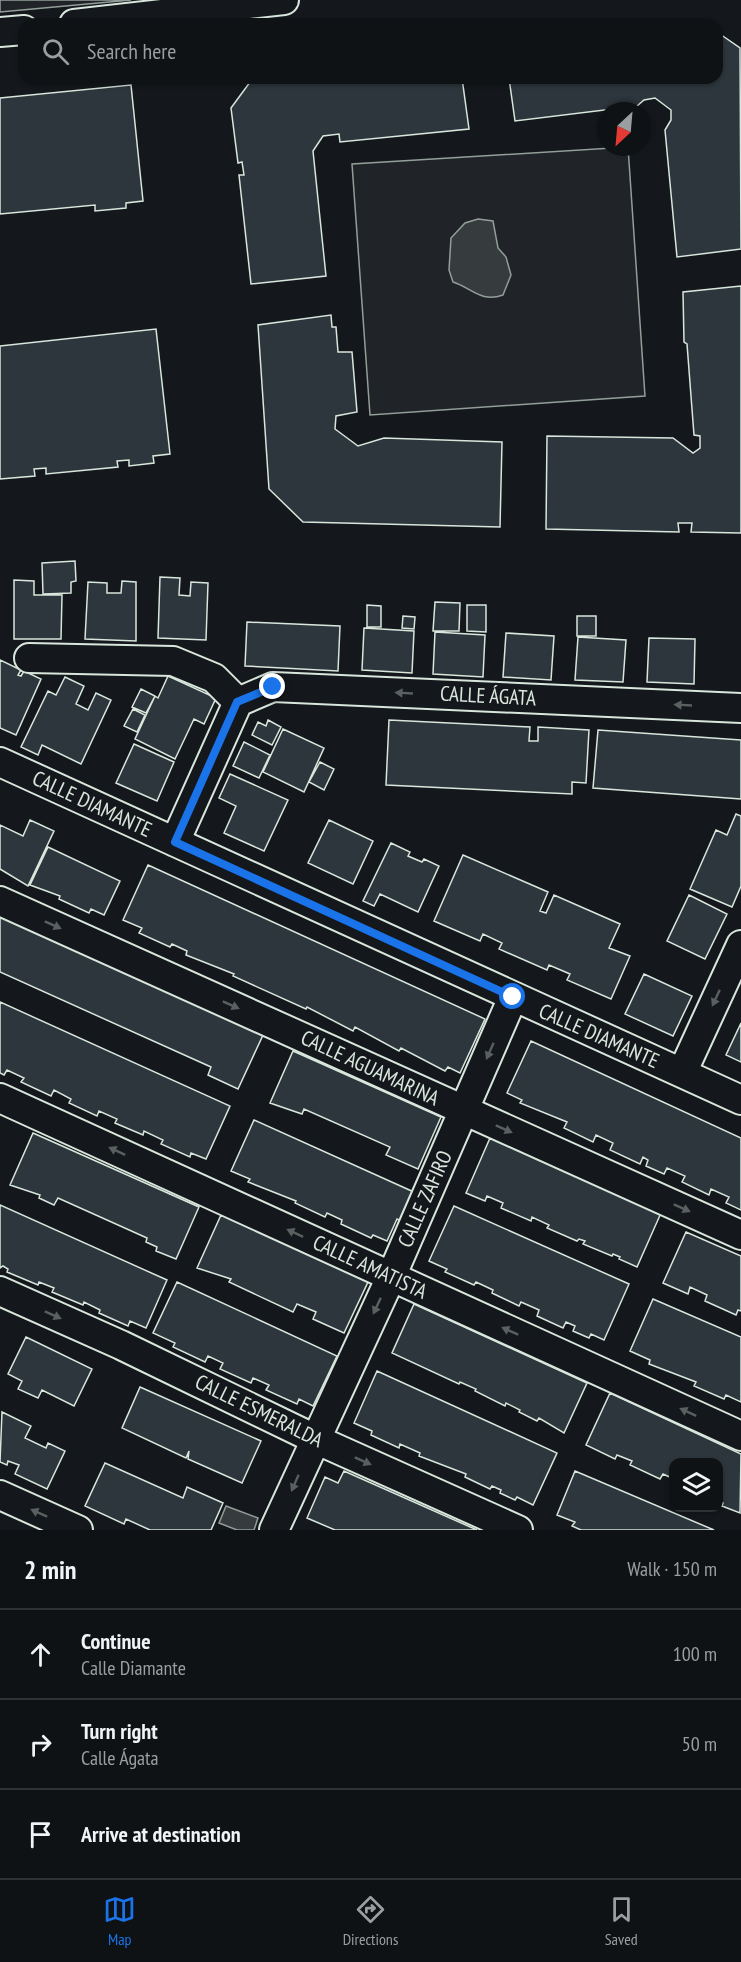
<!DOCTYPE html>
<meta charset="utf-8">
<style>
:root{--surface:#0f1215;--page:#181b1e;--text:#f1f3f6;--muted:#9b9ea0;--line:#2f3234;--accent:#1a73e8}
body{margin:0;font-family:"PT Sans Narrow",sans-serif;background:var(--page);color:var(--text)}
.controls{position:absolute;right:18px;bottom:18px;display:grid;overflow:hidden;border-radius:12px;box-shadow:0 2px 4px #0004}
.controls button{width:54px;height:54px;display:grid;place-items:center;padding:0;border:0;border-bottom:2px solid var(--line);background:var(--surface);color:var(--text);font:30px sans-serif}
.compass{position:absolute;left:597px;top:102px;width:54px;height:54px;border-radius:50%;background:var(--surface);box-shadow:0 2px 4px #0004;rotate:206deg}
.stop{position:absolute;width:18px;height:18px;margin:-14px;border:4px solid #1a73e8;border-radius:50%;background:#fff}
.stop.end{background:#1a73e8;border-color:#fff;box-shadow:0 2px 6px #0008}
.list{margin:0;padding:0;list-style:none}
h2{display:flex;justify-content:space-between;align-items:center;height:78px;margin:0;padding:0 24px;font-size:26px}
h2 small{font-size:20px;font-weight:400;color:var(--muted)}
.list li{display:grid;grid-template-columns:39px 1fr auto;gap:18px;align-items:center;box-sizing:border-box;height:90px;padding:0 24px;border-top:2px solid var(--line)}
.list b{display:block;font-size:22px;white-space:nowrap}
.list p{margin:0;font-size:20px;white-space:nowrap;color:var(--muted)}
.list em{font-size:20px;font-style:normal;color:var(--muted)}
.icon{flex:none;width:33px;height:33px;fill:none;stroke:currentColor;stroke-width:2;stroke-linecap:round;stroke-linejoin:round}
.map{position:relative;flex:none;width:741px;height:1530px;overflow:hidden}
.search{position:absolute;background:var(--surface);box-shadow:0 2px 4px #0004;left:18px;right:18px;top:18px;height:66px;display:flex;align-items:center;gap:15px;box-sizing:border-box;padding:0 21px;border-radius:18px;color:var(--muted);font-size:22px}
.sheet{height:348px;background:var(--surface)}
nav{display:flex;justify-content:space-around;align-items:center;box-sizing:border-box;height:84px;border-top:2px solid var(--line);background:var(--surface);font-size:16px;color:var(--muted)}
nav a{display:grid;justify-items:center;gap:3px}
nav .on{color:var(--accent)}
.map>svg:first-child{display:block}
</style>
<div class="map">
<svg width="741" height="1530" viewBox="0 0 741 1530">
<rect width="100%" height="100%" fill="#14181c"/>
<!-- green -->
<path fill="#202428" stroke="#939e99" stroke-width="1.5" d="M0 0H131L0 12Z
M628 147 645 396 370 415 352 164Z"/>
<!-- water -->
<path fill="#363b3e" stroke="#939e99" stroke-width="1.5" d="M478 219 493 221 498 248 506 257 511 275 503 295C481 303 472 288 453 282L449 270 451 238 465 223Z
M226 1506 258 1518 254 1530H237L219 1523Z"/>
<!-- building -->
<path fill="#2c363c" stroke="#d8e6dc" stroke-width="1.5" d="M700 21 705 24H670Z
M717 32 740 48 741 249 677 257 665 130 671 120V110L655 98 644 100 637 106 515 121 509 78H717Z
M253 78H462L469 129 340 142 339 134 323 136 313 151 326 276 251 284 239 175H244L242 162 238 163 231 108Z
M131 85 143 201 126 203V208L95 211V205L0 214V98Z
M741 286V533L691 532 692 523H678L679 532 546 529 547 436 673 438 693 453 700 448V436L694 435 687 344 684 342 683 292Z
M331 315 332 327H336L338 352H352L357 412 336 416 335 429 358 446 384 438 502 442 500 527 303 522 269 489 258 325Z
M156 329 170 454 153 456 154 463 129 466V460L117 461 118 467 46 474V468L34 469 35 476 0 479V346Z
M75 561 76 581 71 582V593L43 594 42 563Z
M160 577 180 578 179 595 190 596 191 582 208 583 206 640 158 638Z
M14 580 34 581V595H62L61 639H14Z
M122 581 136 582V641L85 639 88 582 107 583V593H121Z
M435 602 460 603 459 631H433Z
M367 605 381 606V627H367Z
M467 605H486V632L467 631Z
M403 616 415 617 414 629 402 628Z
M577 616H596V636H577Z
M247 622 340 626 338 671 245 666Z
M364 628 414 631 412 673 362 670Z
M435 632 485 635 483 677 433 674Z
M506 633 554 636 551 680 503 677Z
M578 637 626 640 623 682 575 680Z
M649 638 695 639 694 684 647 682Z
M0 660 21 670 18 675 21 676 24 671 41 679 16 735 0 728Z
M168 676 216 698 204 724 194 719 175 759 135 739 155 696 158 698Z
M65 677 84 686 76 704 88 710 96 693 111 700 81 764 42 745 38 755 21 747 48 691 56 695Z
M141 689 155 696 146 713 132 707Z
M133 709 145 715 137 732 124 726Z
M268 720 281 727 272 745 252 735 258 722 266 726Z
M389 720 530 727 529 741H538V727L589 730 586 783 572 782V794L386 785Z
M283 729 324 748 304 792 263 772Z
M598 730 741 740V799L593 788Z
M244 742 270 755 259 778 233 766Z
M134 744 174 762 157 801 116 783Z
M320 762 334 769 324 790 309 782Z
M230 774 288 800 264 851 224 833 236 806 219 798Z
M736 814 741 816V886L732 907 690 889 716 830 727 835Z
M30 820 54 831 28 886 0 869V825L23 836Z
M329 820 373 841 353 884 308 863Z
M391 843 410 852 408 856 422 862 424 859 439 866 418 912 380 894 374 906 363 901Z
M48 847 120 881 104 915 91 909 89 913 59 899 60 896 30 885Z
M463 855 548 892 540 911 546 913 554 895 620 924 609 948 630 956 611 999 567 980 570 974 549 965 547 970 499 949 502 943 483 934 480 941 434 921Z
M148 865 485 1019 460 1073 448 1067 445 1071 401 1048 399 1051 355 1027 353 1031 307 1007 306 1009 233 976 234 974 186 955 187 951 172 944 170 947 139 933 142 928 123 920Z
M689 895 727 914 705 959 667 941Z
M0 916 263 1035 238 1089 208 1075 211 1067 0 972Z
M644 974 692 996 673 1036 625 1014Z
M0 1002 230 1106 206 1159 191 1153 190 1157 161 1144 163 1140 144 1131 143 1135 115 1123 117 1119 99 1111 97 1116 69 1103 71 1099 54 1090 51 1096 21 1082 24 1078 7 1070 4 1075 0 1073Z
M741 1023V1062L726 1055Z
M531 1041 741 1138V1210L726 1203 729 1197 711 1189 709 1195 682 1182 685 1176 667 1168 664 1174 646 1166 648 1160 643 1157 640 1164 610 1150 613 1143 596 1135 593 1142 564 1128 567 1122 520 1103 522 1100 507 1093Z
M293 1051 441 1117 418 1169 386 1155 390 1147 304 1109 302 1114 270 1103Z
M254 1120 416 1193 403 1222 397 1219 387 1241 373 1235 371 1238 341 1224 342 1220 327 1213 325 1217 295 1203 296 1201 248 1182 250 1179 231 1171Z
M33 1133 199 1207 176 1259 156 1251 157 1247 146 1242 147 1238 58 1198 54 1205 39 1198 40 1195 10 1185Z
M490 1138 661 1213 637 1267 619 1259 620 1257 613 1254 612 1256 583 1244 585 1241 579 1239 577 1241 547 1228 549 1225 532 1217 531 1221 501 1208 503 1203 487 1196 485 1201 466 1193Z
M0 1205 167 1280 146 1328 130 1321 128 1326 99 1313 100 1310 84 1302 83 1305 52 1292 54 1288 39 1282 38 1285 7 1272 8 1269 3 1266 0 1268Z
M454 1206 629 1284 604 1340 591 1334 589 1338 573 1331 575 1326 566 1322 563 1328 537 1316 539 1310 521 1302 519 1306 492 1293 493 1290 476 1282 474 1285 445 1272 447 1269 429 1261Z
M221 1215 368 1282 344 1333 313 1319 316 1312 297 1304 293 1312 229 1282 231 1279 197 1268Z
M686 1232 741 1256V1311L738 1310 736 1315 705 1301 707 1295 690 1287 688 1294 663 1283Z
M177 1282 337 1356 313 1406 299 1399 297 1404 266 1390 269 1385 253 1378 251 1383 220 1369 223 1363 208 1356 205 1362 173 1347 175 1343 153 1333Z
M653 1299 741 1337V1402L726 1395 724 1399 694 1386 696 1382 649 1364 650 1360 630 1351Z
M414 1304 587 1383 564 1433 539 1418 537 1421 519 1412 520 1410 506 1403 505 1406 475 1391 476 1389 460 1382 459 1384 392 1353Z
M26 1337 92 1369 74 1406 42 1390 38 1398 18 1389 22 1381 8 1374Z
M377 1371 557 1453 533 1505 517 1497 515 1500 500 1493 501 1490 492 1486 490 1489 465 1477 466 1474 419 1456 420 1453 400 1444 399 1448 371 1435 372 1431 354 1423Z
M140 1387 261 1441 242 1483 188 1459 189 1451 186 1458 122 1428Z
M610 1393 741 1454 740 1513 722 1506 723 1503 718 1501V1462H674V1479L663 1474 660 1479 630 1465 632 1461 617 1455 615 1459 586 1445Z
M2 1412 31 1426 25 1438 46 1448 48 1443 65 1451 47 1489 15 1474 19 1465 8 1461 7 1465 0 1462Z
M105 1463 183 1498 187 1487 223 1503 211 1530H150L126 1519 124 1524 85 1506Z
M344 1471 477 1530H335L307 1518 325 1477 338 1483Z
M575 1471 714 1530H581L572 1526 575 1522 557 1515Z"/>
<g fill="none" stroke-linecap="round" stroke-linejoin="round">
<!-- minor casing -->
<g stroke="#d8e6dc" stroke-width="32">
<path id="minor" d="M74 24 284 0
M0 32 24 30
M29 658 173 661 214 678 238 702
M0 762 741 1100
M175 842 238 702 273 687 741 708
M0 901 741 1235
M682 1073 741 945
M0 1098 741 1436
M0 1291 121 1345 315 1439 518 1530
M0 1495 78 1530
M274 1530 391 1277 513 997"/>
</g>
<!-- minor -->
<use href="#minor" stroke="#14181c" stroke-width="28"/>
</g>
<!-- one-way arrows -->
<defs><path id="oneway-solid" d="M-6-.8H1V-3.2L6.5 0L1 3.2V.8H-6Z" transform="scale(1.5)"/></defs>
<g fill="#59605f">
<use href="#oneway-solid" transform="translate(404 693) rotate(-177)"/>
<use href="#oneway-solid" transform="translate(683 705) rotate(-177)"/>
<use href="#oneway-solid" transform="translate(53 925) rotate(24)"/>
<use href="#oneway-solid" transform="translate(716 998) rotate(115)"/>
<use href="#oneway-solid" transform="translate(231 1005) rotate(24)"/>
<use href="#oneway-solid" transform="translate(490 1051) rotate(114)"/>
<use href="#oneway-solid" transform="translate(504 1129) rotate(24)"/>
<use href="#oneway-solid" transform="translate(117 1151) rotate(-155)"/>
<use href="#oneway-solid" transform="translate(682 1208) rotate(24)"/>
<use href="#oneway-solid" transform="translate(295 1233) rotate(-155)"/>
<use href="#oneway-solid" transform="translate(377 1306) rotate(115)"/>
<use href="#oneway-solid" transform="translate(53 1315) rotate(24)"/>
<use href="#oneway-solid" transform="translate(510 1331) rotate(-156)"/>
<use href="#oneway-solid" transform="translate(688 1412) rotate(-155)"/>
<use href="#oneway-solid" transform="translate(363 1461) rotate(24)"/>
<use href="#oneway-solid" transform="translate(295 1483) rotate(114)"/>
<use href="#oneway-solid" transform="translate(39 1513) rotate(-156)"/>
</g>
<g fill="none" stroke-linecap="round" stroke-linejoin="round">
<!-- route -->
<path stroke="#1a73e8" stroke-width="8" d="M273 687 237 702 175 842 513 997"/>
</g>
<g text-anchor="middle" stroke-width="4.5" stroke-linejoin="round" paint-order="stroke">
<!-- street labels -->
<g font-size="21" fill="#d8e6dc" stroke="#14181c">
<text transform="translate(488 696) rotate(3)" y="7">CALLE ÁGATA</text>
<text transform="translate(92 804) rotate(25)" y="7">CALLE DIAMANTE</text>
<text transform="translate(599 1036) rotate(24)" y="7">CALLE DIAMANTE</text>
<text transform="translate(370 1068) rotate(25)" y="7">CALLE AGUAMARINA</text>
<text transform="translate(425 1199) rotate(-66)" y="7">CALLE ZAFIRO</text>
<text transform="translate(370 1267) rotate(25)" y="7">CALLE AMATISTA</text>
<text transform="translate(259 1411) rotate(26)" y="7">CALLE ESMERALDA</text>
</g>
</g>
</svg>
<div class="controls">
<button><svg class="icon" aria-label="layers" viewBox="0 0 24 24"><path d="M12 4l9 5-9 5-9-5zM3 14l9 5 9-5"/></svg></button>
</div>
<svg class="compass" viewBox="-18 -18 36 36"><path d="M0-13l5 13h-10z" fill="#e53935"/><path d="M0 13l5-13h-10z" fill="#9b9ea0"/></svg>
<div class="stop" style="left:513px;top:997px"></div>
<div class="stop end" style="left:273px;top:687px"></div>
<div class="search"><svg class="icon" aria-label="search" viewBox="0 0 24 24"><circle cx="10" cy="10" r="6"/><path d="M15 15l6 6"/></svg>Search here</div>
</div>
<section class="sheet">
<h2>2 min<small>Walk · 150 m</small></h2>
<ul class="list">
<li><svg class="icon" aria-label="ahead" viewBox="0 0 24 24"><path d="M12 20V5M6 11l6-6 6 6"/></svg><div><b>Continue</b><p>Calle Diamante</p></div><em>100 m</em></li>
<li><svg class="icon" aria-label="right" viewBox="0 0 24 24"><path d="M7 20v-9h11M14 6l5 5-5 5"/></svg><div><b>Turn right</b><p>Calle Ágata</p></div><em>50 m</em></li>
<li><svg class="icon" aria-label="arrive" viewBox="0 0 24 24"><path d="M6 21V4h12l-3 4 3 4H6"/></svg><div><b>Arrive at destination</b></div></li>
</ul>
</section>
<nav>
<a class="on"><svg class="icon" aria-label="map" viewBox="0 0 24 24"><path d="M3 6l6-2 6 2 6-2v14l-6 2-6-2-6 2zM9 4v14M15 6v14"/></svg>Map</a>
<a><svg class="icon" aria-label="directions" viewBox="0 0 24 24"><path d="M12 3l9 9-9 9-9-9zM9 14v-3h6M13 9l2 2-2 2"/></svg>Directions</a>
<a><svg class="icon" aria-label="saved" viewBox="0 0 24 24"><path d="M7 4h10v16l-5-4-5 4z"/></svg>Saved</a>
</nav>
